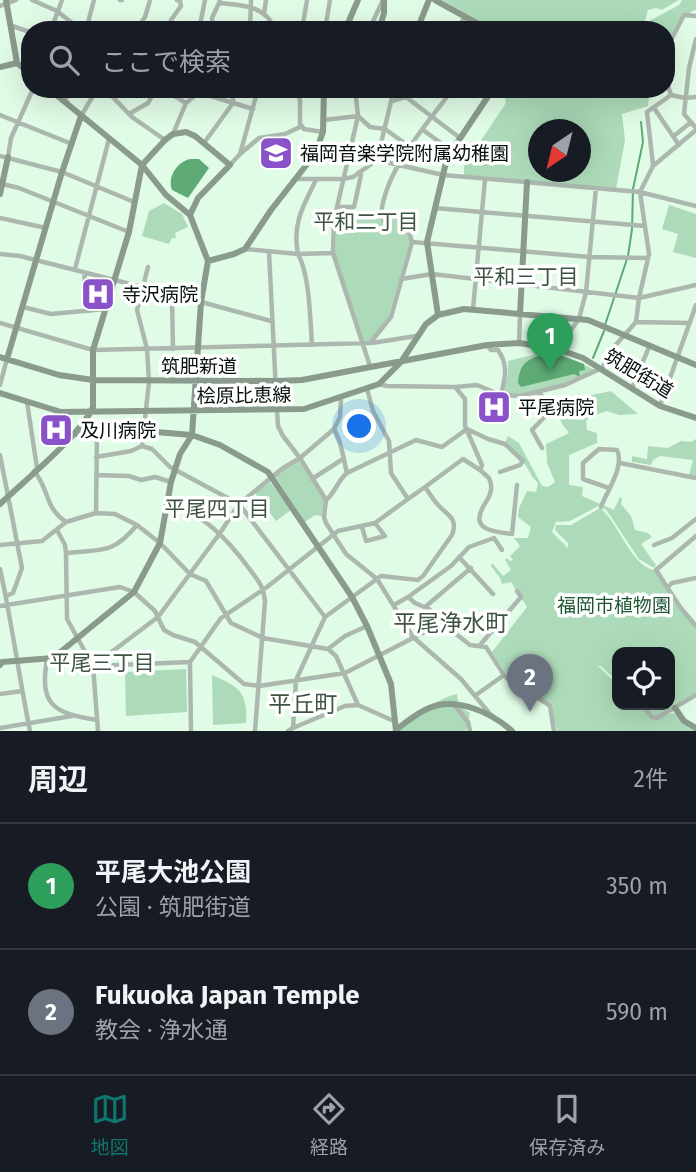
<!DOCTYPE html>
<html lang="ja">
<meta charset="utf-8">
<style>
:root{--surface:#171b24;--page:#20242c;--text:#f1f3f6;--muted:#9ea1a6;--line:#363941;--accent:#0f766e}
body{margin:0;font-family:"Fira Sans","Noto Sans JP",sans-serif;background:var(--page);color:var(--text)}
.controls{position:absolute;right:21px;bottom:21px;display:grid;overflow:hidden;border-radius:14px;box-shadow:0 7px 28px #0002}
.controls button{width:63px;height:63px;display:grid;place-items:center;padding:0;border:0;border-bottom:2px solid var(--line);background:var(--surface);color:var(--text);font:35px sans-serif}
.compass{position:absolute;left:528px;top:119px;width:63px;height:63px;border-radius:50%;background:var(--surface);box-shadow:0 7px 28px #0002;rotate:215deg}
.you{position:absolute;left:360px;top:427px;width:24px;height:24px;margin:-18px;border:5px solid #fff;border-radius:50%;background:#1a73e8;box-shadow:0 0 0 10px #1a73e833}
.badge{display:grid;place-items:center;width:46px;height:46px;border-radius:50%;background:var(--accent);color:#fff;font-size:23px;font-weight:700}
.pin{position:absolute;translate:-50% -58px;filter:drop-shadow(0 2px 4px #0008)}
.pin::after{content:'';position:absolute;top:37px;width:24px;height:21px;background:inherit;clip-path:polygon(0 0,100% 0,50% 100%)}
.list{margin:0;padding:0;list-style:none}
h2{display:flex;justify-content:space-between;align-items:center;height:91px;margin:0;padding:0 28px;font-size:30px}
h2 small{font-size:23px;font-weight:400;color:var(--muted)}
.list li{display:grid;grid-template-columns:46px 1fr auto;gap:21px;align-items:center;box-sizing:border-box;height:126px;padding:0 28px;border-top:2px solid var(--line)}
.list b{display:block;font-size:26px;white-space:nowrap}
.list p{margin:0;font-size:23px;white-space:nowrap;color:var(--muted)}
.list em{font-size:23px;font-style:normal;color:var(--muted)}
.icon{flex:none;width:38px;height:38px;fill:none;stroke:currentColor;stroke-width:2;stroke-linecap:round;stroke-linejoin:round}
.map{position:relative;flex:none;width:696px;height:731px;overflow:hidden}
.search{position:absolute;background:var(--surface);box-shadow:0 7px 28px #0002;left:21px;right:21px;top:21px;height:77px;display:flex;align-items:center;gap:18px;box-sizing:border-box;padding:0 24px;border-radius:28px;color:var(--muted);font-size:26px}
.sheet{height:343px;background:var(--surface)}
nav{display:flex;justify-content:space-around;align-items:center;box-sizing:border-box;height:98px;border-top:2px solid var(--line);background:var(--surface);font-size:19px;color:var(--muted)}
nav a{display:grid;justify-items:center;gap:4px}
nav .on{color:var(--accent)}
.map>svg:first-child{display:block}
</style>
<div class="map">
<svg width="696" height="731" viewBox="0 0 696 731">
<rect width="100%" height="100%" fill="#e0fbe6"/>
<!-- green -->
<path fill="#addbb9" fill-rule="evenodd" d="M442 0H679L662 10 656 8 648 10 644 24 679 5 682 0H696V10L692 11 689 15 684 14 666 44V30H491L490 27Z
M503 89H650L648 106 622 114 625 140 616 189 464 175V166L506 103ZM538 130H580V172H538Z
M164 203 182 214 188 227 175 233 176 238H172L169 244 142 236 149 211Z
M669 205 696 214V258L673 252 678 234 662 229Z
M379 214 381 221 387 223 398 216 403 217 410 241 389 316 369 342H362L335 254 336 220Z
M537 349 562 354 595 370C566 383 536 397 503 394L508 373V361L533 355Z
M611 391 638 414 619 415 607 411 590 417 586 421 587 430 597 433V443L569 455V485L583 487 582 496 614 510 620 497 622 498 621 504 631 516 635 530 648 533 652 537 641 544 656 565 654 568 639 559 607 511 600 505 570 521 556 522 552 532 568 548V543L555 530 556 525H571L600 508C619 523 630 565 654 570 667 590 680 610 696 628V694L658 716H652L643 705H670V652H617V681L601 666H598L617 684V705H639L652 719 673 713 696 731H557L551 706 530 690 514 685 492 652 527 607 511 582 502 584 500 578 491 566 492 563 503 576 511 570 505 560 507 558 510 561 513 560 510 556 520 546 514 538H528L531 527 518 517 519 508 527 491 536 492 538 483 533 478 523 461 521 462 505 443 508 436 519 443 542 486 548 487 555 482 547 463 546 444 569 433 562 424 558 412 564 401Z
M696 439V476L689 475 693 460 660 456 653 460 651 465 632 462V456L647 459 648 446 668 448 681 441 691 442Z
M299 460 324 500 322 516 315 515 305 522 275 476 282 469Z
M270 482 291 510 276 521 255 493Z
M186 669 187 712 126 716 125 672Z
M212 675C240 687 248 693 246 723L213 725Z
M457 694 459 706 470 713 466 731H400C418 717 434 699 457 694Z"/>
<!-- water -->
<path fill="#5daa75" d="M190 159H199L209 168 188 198 172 190C167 177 177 162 190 159Z
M539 351 562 356 584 364 585 370 579 371 580 376H578L574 374 521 387 518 383C520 366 523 362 538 356Z"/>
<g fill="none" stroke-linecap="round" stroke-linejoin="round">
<!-- stream -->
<path stroke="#5daa75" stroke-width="2" d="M605 325 628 256 632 229 633 189 643 142 641 122
M593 358 604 331"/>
<!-- street -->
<path stroke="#acb8af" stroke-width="4.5" d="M32 0 57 11 81 30
M120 0H122
M220 0 219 3C239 5 268 5 274 30
M0 6 16 0
M264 14 266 0
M12 26 30 32
M51 30 62 0
M86 30 94 0
M136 30 145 17 150 0
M177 30 172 25 171 20 181 6 180 1 177 0
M199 30 205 0
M213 30 212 18 219 3
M250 30 251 0
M302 30 307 0
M325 30 330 0
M369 30 383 0
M456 30 465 17
M696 39 689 68 684 114 696 128
M666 50 684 15 696 16
M105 89 132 117 165 140
M163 89 186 103
M297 89 300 101V124L304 129 323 132
M355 89 358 116 334 220 333 253 370 366
M201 93 253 109
M671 95 685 98 696 97
M406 97 460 138
M392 101 406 97 411 89
M66 102 67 89
M654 108 679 145
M129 114 148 103 156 89
M0 115 72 144
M81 116 97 89
M324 120 358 116 370 127 385 129 410 147
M423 130 452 151
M173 134 186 103 203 89
M674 136 691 122
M204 143 233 103V89
M240 154 259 138 285 134 302 126
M0 156 62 172 134 202
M8 157 11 138 33 89
M377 160 394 89
M230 165 240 154 258 89
M653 165 647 112 671 95 666 80
M296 179H343L353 177 377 160 443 175 640 192 696 206
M316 180C303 206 292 224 298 254L333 253
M2 184 19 188 129 232
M337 207H354L361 175 359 172
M435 208 645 226
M0 218 46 228
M412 242 590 257 648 258
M245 249 298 254C310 276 310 319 312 345
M269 252 277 411 278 426 283 436 300 458 326 500 324 517 326 523 346 554 377 579 413 637 461 679 490 714
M0 254 20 256 142 287
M75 269 109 139
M84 272 88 311
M401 279 432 274 639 298 696 285
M172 295 173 349
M201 302 271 321
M23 307 51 314 105 309
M473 309 485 179
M636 322 690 323
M0 323 93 350 370 343 391 317 412 242 404 215 398 214 384 221 381 217C383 172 427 124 453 89
M372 343 416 336
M519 343 520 314
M487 345 491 350H498C509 366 505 377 501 395
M557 349 579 319 586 292 596 188
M379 384 387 386 455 387
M0 385 7 359
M632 388 649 347
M367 389 373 411 389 441 391 473 408 499 425 487
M539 392 551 410 532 430 542 448
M27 402 37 468
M660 406 696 305
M142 446 149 382 147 349 137 310 148 267
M0 455 22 568 13 593 6 596
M96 457 131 451 142 446 152 449 170 467 239 504 325 617 296 680 293 728 288 731
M620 463 696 478
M480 470 489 478C490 481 492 485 491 489 491 497 485 502 482 509 471 531 497 532 512 534L517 485
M34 471C50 490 44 507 66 522
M347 473 416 440 442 447 467 429 488 439 505 444 523 461 520 465 500 472
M96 475 129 476 141 480 155 477 171 482
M312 479 343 459
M326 500C336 492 337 481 347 473 343 458 342 442 334 429
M168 501C204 516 225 536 248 567 257 579 264 586 265 601L255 731
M601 507C607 491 625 466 617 450L599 449 583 463V479L609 488
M96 513 97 434
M362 527 366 541 385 536 375 523
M57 530 65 545 66 553 67 619 93 666 98 731
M696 536 656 570 680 607 696 626
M0 545 42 541 66 522 96 513 115 514 137 525
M654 545 672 538 696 519
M66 553C102 549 112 555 137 525L160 543 190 574 206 581 231 623 263 638 328 649 336 656 358 705
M459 557 493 594
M0 569C12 623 19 677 30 731
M668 587 672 583 696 578
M408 597 451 566 469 547 494 538 502 550
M394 605 408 597 415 603 429 609 442 623 470 645 486 647 504 675 476 695
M0 606 120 587 134 592 155 611 164 630 173 635 195 642 244 684 259 686 345 673 442 623
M425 607 471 568
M325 617 381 576 418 580 423 576 452 535C458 519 449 516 439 506 434 501 429 493 425 487L463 459 480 470 482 465 465 426V399L455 387 477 385 501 395 520 396 565 385 602 368 613 348 636 322 639 298 649 254 640 192 653 166 696 130
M480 645 521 597 517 591
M328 649 345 636 367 626
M47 659C39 706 54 713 97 720
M93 666 158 617 220 533 239 504 283 468 300 458 334 429 340 417 341 398
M94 666 190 662
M504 675C516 689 535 694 550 706L554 731
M0 694 22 691
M454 705 468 722 470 731
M643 707 652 717 657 718 696 695
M0 728 72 716
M293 728 345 706 358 705 396 722
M191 731 190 662 221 618 267 587 338 531 375 523 408 499"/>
<!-- secondary -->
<path stroke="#8a9b8e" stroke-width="6" d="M6 0 17 63 30 73
M435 0 482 26 484 30
M345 30 358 0
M379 30 384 13V0
M417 30 429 0
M0 67 17 63
M0 194 8 157
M208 261 234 254 245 249 271 210 315 154 323 132 324 89
M142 287 201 302
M520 314 527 182
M438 315 427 242 447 158 493 89
M0 357 59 375 93 380 277 381 302 380 487 345 519 343 557 349 583 358 660 406 696 418
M7 359 62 172 81 116
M0 393 61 412 304 409 379 384 401 362 426 324 438 315 464 309 588 320 696 365
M73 434 144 431 192 435 220 445 268 472 352 597 367 626 391 684 396 731
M0 504C24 481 82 434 93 407V350L129 232 142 165 165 140 173 134 186 132 195 136 230 165 198 198 190 215
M0 665 2 662 53 658 134 592 160 543 171 482 180 454 192 435 201 302 208 261 190 215 166 195 142 165 49 89
M675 708 684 721 696 728
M396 730C406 722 417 713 429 708 456 696 492 713 512 731"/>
</g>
<!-- icons -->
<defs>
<g id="school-square" transform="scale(1.75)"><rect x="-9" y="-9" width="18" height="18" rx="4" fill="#8a52c9" stroke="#fff"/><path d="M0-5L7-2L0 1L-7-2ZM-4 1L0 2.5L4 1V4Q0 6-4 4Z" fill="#fff"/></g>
<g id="hospital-square" transform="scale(1.75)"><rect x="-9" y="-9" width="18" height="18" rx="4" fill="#8a52c9" stroke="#fff"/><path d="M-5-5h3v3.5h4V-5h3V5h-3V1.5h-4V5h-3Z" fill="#fff"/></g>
</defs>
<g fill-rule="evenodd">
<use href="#school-square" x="276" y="153"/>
<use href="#hospital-square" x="98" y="294"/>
<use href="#hospital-square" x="494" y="407"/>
<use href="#hospital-square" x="56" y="430"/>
</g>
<g text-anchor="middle" stroke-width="7" stroke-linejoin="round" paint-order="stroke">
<!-- poi labels -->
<g font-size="19" fill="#07100a" stroke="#fff" text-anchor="start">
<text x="300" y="160">福岡音楽学院附属幼稚園</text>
<text x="122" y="301">寺沢病院</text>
<text x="518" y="414">平尾病院</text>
<text x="80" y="437">及川病院</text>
</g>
<!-- street labels -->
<g font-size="19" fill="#07100a" stroke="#fff">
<text x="199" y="373">筑肥新道</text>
<text transform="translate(639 373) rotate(31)" y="7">筑肥街道</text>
<text transform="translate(244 395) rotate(-1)" y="7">桧原比恵線</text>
</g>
<!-- park labels -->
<g font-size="19" fill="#1e5633" stroke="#fff">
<text x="614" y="612">福岡市植物園</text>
</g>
<!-- neighbourhood labels -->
<g font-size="21" fill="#3e5544" stroke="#fff">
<text x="366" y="229">平和二丁目</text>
<text x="526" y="284">平和三丁目</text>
<text x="217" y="516">平尾四丁目</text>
<text x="102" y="670">平尾三丁目</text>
</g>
<!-- quarter labels -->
<g font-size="23" fill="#3e5544" stroke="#fff">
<text x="451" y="631">平尾浄水町</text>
<text x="303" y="712">平丘町</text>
</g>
</g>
</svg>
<div class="controls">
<button><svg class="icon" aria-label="locate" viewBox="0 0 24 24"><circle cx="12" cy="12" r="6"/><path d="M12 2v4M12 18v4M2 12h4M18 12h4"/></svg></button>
</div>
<svg class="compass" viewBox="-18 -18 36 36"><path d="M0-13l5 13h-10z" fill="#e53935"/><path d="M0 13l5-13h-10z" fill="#9ea1a6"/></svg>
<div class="you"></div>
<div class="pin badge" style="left:550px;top:371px;background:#2e9e5b">1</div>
<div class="pin badge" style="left:530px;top:712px;background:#6b7280">2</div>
<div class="search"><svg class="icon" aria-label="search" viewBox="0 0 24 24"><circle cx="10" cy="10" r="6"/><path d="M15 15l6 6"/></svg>ここで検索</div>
</div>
<section class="sheet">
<h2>周辺<small>2件</small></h2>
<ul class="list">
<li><span class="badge" style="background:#2e9e5b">1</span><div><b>平尾大池公園</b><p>公園 · 筑肥街道</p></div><em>350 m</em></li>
<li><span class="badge" style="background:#6b7280">2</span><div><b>Fukuoka Japan Temple</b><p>教会 · 浄水通</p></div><em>590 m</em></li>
</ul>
</section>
<nav>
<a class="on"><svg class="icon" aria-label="map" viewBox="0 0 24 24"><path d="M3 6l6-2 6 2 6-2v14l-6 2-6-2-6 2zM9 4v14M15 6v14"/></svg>地図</a>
<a><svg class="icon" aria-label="directions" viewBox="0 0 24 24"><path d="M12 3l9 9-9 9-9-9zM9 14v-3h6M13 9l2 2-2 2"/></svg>経路</a>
<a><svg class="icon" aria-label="saved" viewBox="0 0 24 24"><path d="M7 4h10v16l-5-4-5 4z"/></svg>保存済み</a>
</nav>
